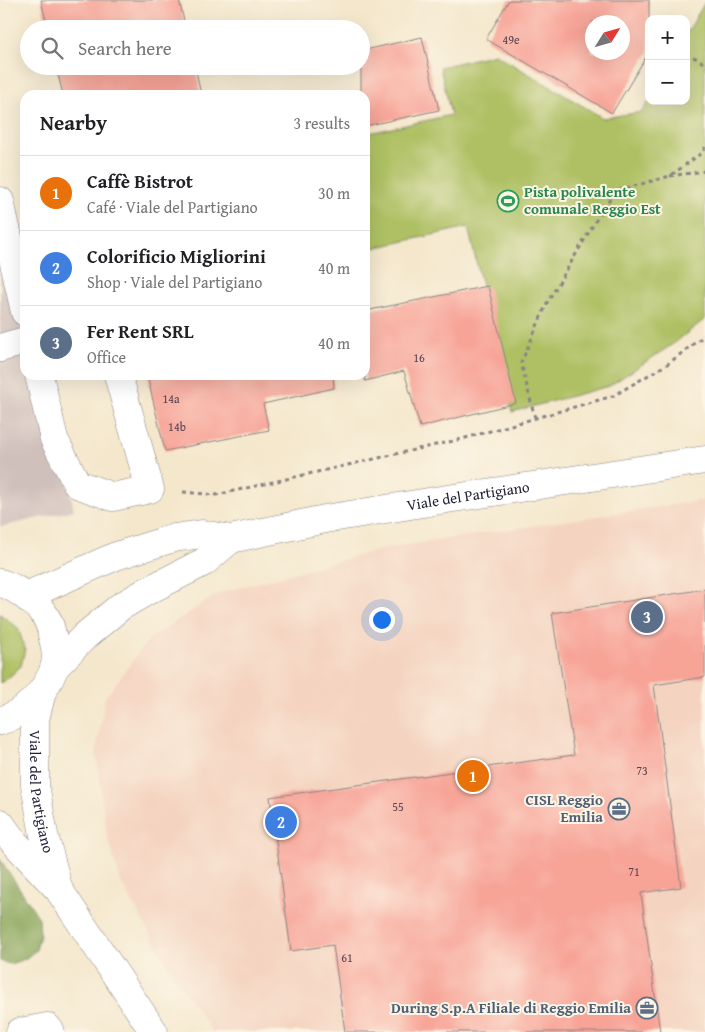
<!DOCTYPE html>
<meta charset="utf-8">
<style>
:root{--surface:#fff;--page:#f6f6f6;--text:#202124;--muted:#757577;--line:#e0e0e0;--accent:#db2777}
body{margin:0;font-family:"Gentium Book Plus",serif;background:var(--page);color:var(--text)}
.controls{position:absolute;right:15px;top:15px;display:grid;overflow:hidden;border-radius:10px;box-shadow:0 5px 20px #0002}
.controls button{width:45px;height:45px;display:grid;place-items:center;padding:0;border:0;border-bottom:1px solid var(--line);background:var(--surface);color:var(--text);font:25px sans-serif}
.compass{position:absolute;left:585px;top:15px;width:45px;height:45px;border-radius:50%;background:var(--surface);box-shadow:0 5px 20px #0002;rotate:53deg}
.you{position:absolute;left:381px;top:619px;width:18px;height:18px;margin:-12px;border:4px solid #fff;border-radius:50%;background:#1a73e8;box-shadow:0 0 0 8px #1a73e833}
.badge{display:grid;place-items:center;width:32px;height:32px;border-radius:50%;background:var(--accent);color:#fff;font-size:16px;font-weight:700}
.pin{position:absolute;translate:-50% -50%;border:2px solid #fff;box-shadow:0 1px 5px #0006}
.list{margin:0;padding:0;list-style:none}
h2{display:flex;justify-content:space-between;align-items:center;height:65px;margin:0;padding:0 20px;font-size:21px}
h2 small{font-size:16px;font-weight:400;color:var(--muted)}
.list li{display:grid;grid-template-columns:32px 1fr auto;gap:15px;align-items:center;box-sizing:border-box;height:75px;padding:0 20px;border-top:1px solid var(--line)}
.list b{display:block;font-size:19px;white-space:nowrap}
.list p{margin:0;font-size:16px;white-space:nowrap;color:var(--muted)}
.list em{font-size:16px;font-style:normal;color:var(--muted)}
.icon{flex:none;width:28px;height:28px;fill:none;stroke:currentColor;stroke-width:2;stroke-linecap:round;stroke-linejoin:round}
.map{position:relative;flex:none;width:705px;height:1032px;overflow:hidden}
.search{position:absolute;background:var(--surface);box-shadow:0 5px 20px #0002;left:20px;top:20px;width:350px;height:55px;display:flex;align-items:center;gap:12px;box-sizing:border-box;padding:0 18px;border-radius:28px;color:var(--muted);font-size:19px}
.panel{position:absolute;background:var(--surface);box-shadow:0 5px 20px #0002;left:20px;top:90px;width:350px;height:290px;border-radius:15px}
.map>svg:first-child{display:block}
</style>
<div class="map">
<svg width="705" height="1032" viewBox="0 0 705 1032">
<rect width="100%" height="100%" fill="#fcf5e5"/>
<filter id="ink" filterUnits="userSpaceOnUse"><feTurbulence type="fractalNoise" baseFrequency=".02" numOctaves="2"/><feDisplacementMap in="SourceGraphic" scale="10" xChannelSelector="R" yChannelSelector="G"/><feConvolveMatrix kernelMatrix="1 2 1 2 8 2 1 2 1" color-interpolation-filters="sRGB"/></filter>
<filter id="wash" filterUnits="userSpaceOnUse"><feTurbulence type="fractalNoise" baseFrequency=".0096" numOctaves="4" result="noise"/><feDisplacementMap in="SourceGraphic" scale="20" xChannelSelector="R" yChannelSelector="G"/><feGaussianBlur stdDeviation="1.12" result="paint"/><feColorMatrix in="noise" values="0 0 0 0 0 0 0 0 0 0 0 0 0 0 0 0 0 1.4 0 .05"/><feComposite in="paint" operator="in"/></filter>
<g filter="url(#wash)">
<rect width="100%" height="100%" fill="#f4e7cc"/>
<!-- built -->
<path fill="#f4d3c0" d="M705 500V1032H213L176 980 121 882 107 835 96 752 105 698 149 639 219 593 387 548Z"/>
<!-- industrial -->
<path fill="#d0c0bc" d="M0 189 25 297V375H43L74 510 0 527Z"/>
<!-- green -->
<path fill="#aec064" stroke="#687150" d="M705 2V319L673 344 609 386 512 412 468 227 365 250V134L451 115 440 67 495 54 603 118 642 112 649 101H686V35Z
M0 614 18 628 25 649 21 666 7 679 0 683Z"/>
<!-- forest -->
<path fill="#8aa65a" stroke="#56644a" d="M0 859 39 918 40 935 36 950 25 959 10 964 0 961Z"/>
<g id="blocks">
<!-- building -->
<path fill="#f7a396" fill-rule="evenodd" d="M41 0H179L186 29H48Z
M509 0H649V52L612 113 486 39ZM592 22H622V52H592Z
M422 37 439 110 365 126V95H361V51Z
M56 66H195L201 95H63Z
M488 286 516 403 420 427 404 371 365 381V311Z
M147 375H333L334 388 263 404 269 430 165 451Z
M705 589V677L654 685 681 887 641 893 660 1032H345L333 945 291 951 270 797 574 755 552 613Z"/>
</g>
</g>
<g filter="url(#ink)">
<use href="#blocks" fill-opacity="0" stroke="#8b8484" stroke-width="1"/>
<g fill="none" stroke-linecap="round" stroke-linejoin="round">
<!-- minor casing -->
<g stroke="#8b8484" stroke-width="29">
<g id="minor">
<path d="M0 201 25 312"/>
<path d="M0 348 25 341"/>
<path d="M39 375 54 439 77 484 113 497 150 489 118 375"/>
<path id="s1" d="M42 692 35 719V785L44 835 58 887"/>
<path d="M0 823 13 841 59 890 154 1032"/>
<path d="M20 1032 47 1027 51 1032"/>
</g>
</g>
<!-- major casing -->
<g stroke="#8b8484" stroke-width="29">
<g id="major">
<path d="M0 583C10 585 22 593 30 600 34 603 38 607 41 610 47 617 51 627 52 635 55 645 57 659 54 669 45 693 24 714 0 721"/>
<path id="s2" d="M26 596 116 556 174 538 202 534 231 539 325 519 447 499 705 460"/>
<path d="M54 668 85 636 120 607 149 590 204 562 231 539"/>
</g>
</g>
<!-- path -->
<path stroke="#8b8484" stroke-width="3" stroke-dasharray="4 4" stroke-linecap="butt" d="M686 53 701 61 705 67
M670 176 705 171
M535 418 521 363 547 303 602 210 616 191 670 176 703 152 705 147
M183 492 216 495 462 439 613 396 669 363 705 335"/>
<!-- minor -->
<use href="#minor" stroke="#fff" stroke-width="28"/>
<!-- major -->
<use href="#major" stroke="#fff" stroke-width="28"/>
</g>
</g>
<!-- icons -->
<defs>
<g id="stadium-ring" transform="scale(1.125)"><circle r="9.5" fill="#fcf5e5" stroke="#2e9e5b" stroke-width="1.5"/><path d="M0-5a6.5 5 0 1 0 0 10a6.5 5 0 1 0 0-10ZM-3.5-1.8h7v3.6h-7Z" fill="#2e9e5b"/></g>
<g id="office-ring" transform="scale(1.125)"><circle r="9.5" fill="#fcf5e5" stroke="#5c6f8a" stroke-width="1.5"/><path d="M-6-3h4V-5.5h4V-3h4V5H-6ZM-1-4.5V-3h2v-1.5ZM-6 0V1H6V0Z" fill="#5c6f8a"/></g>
</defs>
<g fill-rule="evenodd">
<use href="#stadium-ring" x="508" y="201"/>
<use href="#office-ring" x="619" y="809"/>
<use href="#office-ring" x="647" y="1008"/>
</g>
<g text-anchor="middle" stroke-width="4" stroke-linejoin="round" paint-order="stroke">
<!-- number labels -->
<g font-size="12" fill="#574252">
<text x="511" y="44">49e</text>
<text x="419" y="362">16</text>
<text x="171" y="403">14a</text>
<text x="177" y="431">14b</text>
<text x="642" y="775">73</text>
<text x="398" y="811">55</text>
<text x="634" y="876">71</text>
<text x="347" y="962">61</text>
</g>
<!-- leisure labels -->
<g font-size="15" font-weight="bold" fill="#27864d" stroke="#fcf5e5" text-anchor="start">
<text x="524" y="197">Pista polivalente<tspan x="524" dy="17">comunale Reggio Est</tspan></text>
</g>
<!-- street labels -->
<g font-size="15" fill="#22223b" stroke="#fcf5e5">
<text dy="5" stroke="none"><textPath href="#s2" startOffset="458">Viale del Partigiano</textPath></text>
<text dy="5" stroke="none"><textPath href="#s1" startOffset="101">Viale del Partigiano</textPath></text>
</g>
<!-- service labels -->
<g font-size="15" font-weight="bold" fill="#4e5e75" stroke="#fcf5e5" text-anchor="end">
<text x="603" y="805">CISL Reggio<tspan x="603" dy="17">Emilia</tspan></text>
<text x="631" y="1013">During S.p.A Filiale di Reggio Emilia</text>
</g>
</g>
</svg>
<div class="controls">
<button>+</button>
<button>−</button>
</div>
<svg class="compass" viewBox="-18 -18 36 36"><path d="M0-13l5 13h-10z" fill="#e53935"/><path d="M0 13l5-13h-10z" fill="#757577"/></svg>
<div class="you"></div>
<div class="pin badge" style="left:473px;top:776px;background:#e8710a">1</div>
<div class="pin badge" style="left:281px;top:822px;background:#3f7fe0">2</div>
<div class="pin badge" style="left:647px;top:617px;background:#5c6f8a">3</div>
<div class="search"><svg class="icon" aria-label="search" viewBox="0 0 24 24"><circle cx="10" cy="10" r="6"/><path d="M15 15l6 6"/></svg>Search here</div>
<section class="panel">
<h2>Nearby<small>3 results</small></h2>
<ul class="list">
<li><span class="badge" style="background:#e8710a">1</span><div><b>Caffè Bistrot</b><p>Café · Viale del Partigiano</p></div><em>30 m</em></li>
<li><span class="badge" style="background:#3f7fe0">2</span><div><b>Colorificio Migliorini</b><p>Shop · Viale del Partigiano</p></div><em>40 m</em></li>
<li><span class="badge" style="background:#5c6f8a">3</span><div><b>Fer Rent SRL</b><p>Office</p></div><em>40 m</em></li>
</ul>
</section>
</div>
